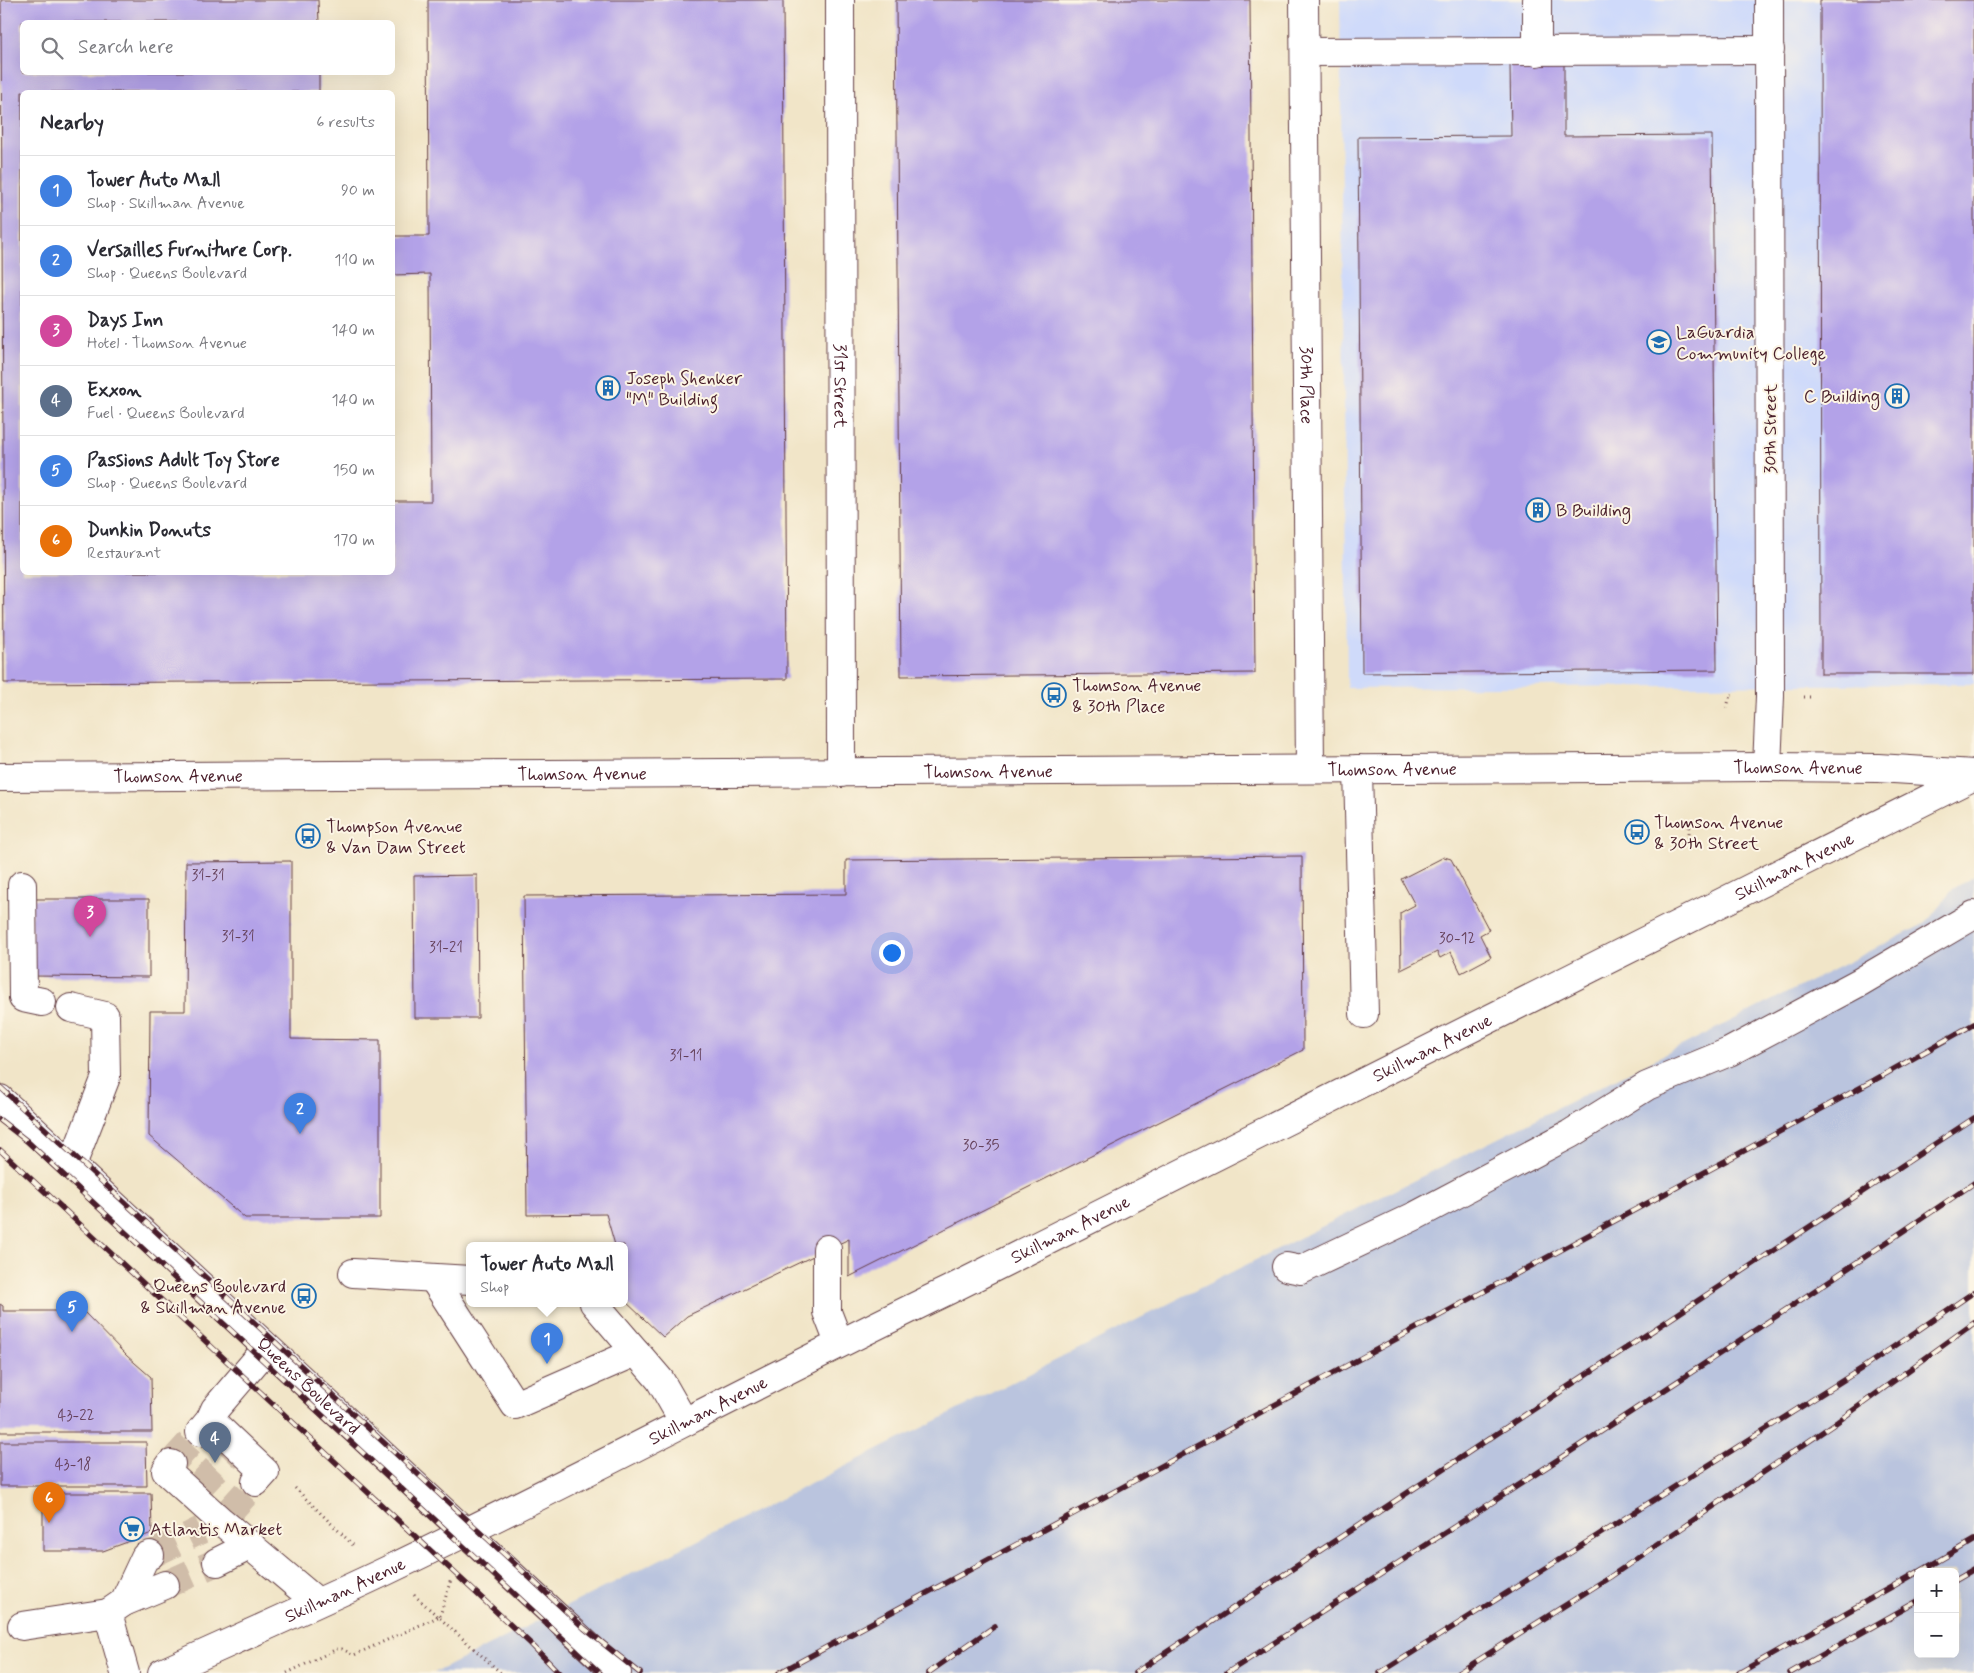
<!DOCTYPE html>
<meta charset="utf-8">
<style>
:root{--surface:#fff;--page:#f7f7f7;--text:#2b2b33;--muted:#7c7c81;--line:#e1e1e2;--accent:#1f6fb2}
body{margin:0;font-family:Mynerve,sans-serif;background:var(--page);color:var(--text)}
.controls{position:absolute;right:15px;bottom:15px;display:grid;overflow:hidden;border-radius:8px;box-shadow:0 5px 20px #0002}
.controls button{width:45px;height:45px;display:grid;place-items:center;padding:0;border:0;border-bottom:1px solid var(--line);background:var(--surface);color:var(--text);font:25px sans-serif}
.you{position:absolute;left:891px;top:952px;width:18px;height:18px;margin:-12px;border:4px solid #fff;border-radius:50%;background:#1a73e8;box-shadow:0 0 0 8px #1a73e833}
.badge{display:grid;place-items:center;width:32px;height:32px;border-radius:50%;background:var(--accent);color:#fff;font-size:16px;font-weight:700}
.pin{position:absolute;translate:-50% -41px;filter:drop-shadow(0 1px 2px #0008)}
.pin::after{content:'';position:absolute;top:26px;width:18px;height:15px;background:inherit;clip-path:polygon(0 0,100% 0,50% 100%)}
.popup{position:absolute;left:466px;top:1242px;width:162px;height:65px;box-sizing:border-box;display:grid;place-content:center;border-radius:8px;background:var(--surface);filter:drop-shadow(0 1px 4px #0005);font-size:16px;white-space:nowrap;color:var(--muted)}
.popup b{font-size:19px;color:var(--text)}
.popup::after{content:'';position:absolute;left:50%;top:100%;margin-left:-10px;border:10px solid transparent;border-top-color:var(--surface)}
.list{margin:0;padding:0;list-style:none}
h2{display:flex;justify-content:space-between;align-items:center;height:65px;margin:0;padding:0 20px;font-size:21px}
h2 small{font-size:16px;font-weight:400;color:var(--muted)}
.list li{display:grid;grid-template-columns:32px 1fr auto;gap:15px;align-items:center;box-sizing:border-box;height:70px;padding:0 20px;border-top:1px solid var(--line)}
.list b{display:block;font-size:19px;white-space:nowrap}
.list p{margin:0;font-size:16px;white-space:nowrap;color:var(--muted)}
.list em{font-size:16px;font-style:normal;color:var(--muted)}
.icon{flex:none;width:28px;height:28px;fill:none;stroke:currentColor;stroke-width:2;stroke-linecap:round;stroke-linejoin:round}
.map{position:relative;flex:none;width:1974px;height:1673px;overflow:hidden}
.search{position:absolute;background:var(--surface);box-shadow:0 5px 20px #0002;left:20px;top:20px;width:375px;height:55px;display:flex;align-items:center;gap:12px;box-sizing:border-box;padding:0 18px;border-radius:8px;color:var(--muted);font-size:19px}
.panel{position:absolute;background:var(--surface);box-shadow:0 5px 20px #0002;left:20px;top:90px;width:375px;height:485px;border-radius:8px}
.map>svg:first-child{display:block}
</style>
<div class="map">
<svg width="1974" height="1673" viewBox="0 0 1974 1673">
<rect width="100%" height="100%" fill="#fcf5e5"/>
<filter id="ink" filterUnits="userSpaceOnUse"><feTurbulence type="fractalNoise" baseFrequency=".02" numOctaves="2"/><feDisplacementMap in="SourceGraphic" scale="10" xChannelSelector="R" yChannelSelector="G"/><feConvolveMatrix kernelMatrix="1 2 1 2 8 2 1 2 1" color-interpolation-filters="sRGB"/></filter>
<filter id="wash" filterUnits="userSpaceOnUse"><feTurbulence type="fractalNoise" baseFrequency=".0096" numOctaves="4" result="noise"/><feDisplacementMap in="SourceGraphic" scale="20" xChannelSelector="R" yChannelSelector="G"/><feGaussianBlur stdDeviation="1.12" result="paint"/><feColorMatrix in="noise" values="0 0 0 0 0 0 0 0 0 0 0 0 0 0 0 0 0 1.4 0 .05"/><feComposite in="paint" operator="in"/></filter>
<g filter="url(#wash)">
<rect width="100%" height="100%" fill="#f1e5c8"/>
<!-- built -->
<path fill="#cfdafa" d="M1340 0H1974V684L1347 688Z"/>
<!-- industrial -->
<path fill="#bac4de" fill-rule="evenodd" d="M1974 876V1673H434L1926 923 1953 889ZM1918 1572H1955V1654H1918Z"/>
<g id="blocks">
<!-- building -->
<path fill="#b3a2e8" d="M1 0H318L319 22H22V72H319V92H22V572H392V501H431L430 274 392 275V236H429L428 0H783L787 679 4 683Z
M896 0H1250L1255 673 901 676Z
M1820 0H1974V674H1821Z
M1564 64V136L1712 135 1717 670 1362 673 1358 137 1511 136 1510 65Z
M1302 856 1303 1050 849 1277V1239L687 1316 663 1337 624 1300V1245H615L606 1214 527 1215 524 896 846 894V860Z
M1444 857 1451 859 1489 930 1480 935 1491 957 1461 973 1451 952 1440 958 1437 952 1401 970 1400 913 1415 905 1401 879Z
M291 861V1039L380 1040V1218H245L149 1136 150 1011H185L186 862Z
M477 875 478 1018H415L414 876Z
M32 899H149V977L31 976Z
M0 1304 3 1306V1311H83L127 1356 151 1377 152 1432H0Z
M0 1442H146L147 1486H0Z
M43 1493H151L152 1533 103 1551H43Z"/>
</g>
</g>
<g filter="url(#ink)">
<use href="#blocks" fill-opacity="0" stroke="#633d43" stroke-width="1"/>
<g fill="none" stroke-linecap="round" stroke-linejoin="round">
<!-- minor-tunnel -->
<path stroke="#d0bda9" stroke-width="28" stroke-dasharray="28 14" stroke-linecap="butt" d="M171 1464 200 1432
M197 1489 227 1457
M227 1514 256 1482
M150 1555 201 1530
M165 1585 217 1562"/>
<!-- minor casing -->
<g stroke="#633d43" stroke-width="30">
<g id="minor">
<path id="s1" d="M840 0 841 773"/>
<path id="s2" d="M1304 0 1310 769"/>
<path d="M1305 52 1770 50"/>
<path d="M1537 52V0"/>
<path d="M1767 767 1770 696 1769 0"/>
<path d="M1358 769 1364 1014"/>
<path d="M22 885 23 998 42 1002"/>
<path d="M71 1008 105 1016 106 1077 72 1165"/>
<path d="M827 1249V1312L839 1343"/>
<path d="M1286 1267 1301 1270 1415 1216 1570 1134 1647 1086 1729 1052 1860 982 1974 915"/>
<path d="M353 1273 470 1280"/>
<path d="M433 1278 515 1405 636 1352"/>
<path d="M594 1303 660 1380 684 1422"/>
<path d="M210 1420 265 1472 256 1482"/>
<path d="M200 1432 210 1420 215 1409 267 1348"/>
<path d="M171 1464 166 1471 221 1521 317 1602"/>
<path d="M217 1562 251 1545"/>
<path d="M124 1602 145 1557 150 1555"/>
<path d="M22 1626 108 1613"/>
<path d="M125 1673 108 1613 124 1602 165 1585"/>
<path id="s3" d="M162 1673C237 1639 312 1606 386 1571 575 1481 760 1381 949 1290L1974 776"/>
</g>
</g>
<!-- major casing -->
<g stroke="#633d43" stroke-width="30">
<g id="major">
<path id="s4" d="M0 777 1767 767 1878 768 1974 774"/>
<path id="s5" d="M0 1099 617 1673"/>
</g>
</g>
<!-- path -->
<path stroke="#633d43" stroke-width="3" stroke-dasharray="1 4" stroke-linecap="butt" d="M1804 697H1813
M1727 708 1730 695H1736
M1688 843 1690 824
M295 1488 355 1547
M414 1595 501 1673
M440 1616 451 1579
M287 1673 337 1649H342L354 1655 440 1616"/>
<!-- minor -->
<use href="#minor" stroke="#fff" stroke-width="28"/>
<!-- major -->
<use href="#major" stroke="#fff" stroke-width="28"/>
<!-- rail casing -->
<g stroke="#4a1f2b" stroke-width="5.5">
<path id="rail" d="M0 1087 584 1628 640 1673
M0 1120 27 1141 600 1673
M0 1150 531 1644 559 1673
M1919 1572 1974 1540
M1955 1580 1974 1569
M779 1673 1871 1082 1974 1024
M928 1673 995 1626
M1135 1673 1974 1118
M1227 1673C1478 1512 1728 1351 1974 1183
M1380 1673 1864 1367 1974 1292
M1458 1673 1610 1577 1837 1422 1974 1323
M1739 1673 1918 1572
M1790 1673 1918 1601"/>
</g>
<!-- rail -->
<use href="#rail" stroke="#fcf5e5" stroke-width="4" stroke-dasharray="11" stroke-linecap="butt"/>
</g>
</g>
<!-- icons -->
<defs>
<g id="university-ring" transform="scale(1.25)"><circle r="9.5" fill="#fcf5e5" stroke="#1f6fb2" stroke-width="1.5"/><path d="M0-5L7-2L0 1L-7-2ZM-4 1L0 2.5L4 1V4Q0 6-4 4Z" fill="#1f6fb2"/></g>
<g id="building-ring" transform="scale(1.25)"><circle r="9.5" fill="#fcf5e5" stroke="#1f6fb2" stroke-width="1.5"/><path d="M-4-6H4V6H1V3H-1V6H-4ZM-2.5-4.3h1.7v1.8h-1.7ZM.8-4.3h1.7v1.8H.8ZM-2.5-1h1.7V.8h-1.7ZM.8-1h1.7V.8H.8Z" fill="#1f6fb2"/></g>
<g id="bus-ring" transform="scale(1.25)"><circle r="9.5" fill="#fcf5e5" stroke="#1f6fb2" stroke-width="1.5"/><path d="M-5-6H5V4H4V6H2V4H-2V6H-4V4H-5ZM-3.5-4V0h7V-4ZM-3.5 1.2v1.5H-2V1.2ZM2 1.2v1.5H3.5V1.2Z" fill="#1f6fb2"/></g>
<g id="supermarket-ring" transform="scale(1.25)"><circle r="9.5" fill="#fcf5e5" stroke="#1f6fb2" stroke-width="1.5"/><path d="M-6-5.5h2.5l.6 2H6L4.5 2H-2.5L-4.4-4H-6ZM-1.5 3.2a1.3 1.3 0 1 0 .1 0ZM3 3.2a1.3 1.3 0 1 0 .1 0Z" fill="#1f6fb2"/></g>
</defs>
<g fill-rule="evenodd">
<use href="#university-ring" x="1659" y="342"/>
<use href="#building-ring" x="608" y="388"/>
<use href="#building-ring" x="1897" y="396"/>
<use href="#building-ring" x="1538" y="510"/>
<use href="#bus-ring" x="1054" y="695"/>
<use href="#bus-ring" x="1637" y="832"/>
<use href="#bus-ring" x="308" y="836"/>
<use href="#bus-ring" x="304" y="1296"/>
<use href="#supermarket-ring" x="132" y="1529"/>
</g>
<g text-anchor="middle" stroke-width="4" stroke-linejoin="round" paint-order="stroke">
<!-- number labels -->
<g font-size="15" fill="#64405a">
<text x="208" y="880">31-31</text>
<text x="238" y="941">31-31</text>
<text x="1457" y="943">30-12</text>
<text x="446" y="952">31-21</text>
<text x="686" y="1060">31-11</text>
<text x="981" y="1150">30-35</text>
<text x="76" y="1420">43-22</text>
<text x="73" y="1469">43-18</text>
</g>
<!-- poi labels -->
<g font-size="18" fill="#4a1f2b" stroke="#fcf5e5" text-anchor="start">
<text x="1676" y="338">LaGuardia<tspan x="1676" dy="21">Community College</tspan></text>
<text x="626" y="384">Joseph Shenker<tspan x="626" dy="21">"M" Building</tspan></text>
<text x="1880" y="402" text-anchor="end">C Building</text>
<text x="1556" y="516">B Building</text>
<text x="1072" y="691">Thomson Avenue<tspan x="1072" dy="21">&amp; 30th Place</tspan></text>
<text x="1654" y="828">Thomson Avenue<tspan x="1654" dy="21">&amp; 30th Street</tspan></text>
<text x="326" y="832">Thompson Avenue<tspan x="326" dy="21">&amp; Van Dam Street</tspan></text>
<text x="286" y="1292" text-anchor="end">Queens Boulevard<tspan x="286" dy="21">&amp; Skillman Avenue</tspan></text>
<text x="150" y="1535">Atlantis Market</text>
</g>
<!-- street labels -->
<g font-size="18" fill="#4a1f2b" stroke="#fcf5e5">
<text dy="6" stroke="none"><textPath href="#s2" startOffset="385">30th Place</textPath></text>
<text dy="6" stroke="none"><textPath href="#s1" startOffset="386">31st Street</textPath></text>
<text transform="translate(1770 429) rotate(-90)" y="6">30th Street</text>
<text dy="6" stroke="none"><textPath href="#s4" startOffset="1798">Thomson Avenue</textPath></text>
<text dy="6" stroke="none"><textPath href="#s4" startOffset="1392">Thomson Avenue</textPath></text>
<text dy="6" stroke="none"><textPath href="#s4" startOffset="988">Thomson Avenue</textPath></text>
<text dy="6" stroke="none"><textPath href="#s4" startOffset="582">Thomson Avenue</textPath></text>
<text dy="6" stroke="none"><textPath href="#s4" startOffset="178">Thomson Avenue</textPath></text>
<text dy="6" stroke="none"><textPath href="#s3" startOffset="1821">Skillman Avenue</textPath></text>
<text dy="6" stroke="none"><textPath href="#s3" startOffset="1416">Skillman Avenue</textPath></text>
<text dy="6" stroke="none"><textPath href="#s3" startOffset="1011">Skillman Avenue</textPath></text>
<text dy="6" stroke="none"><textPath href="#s5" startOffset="421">Queens Boulevard</textPath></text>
<text dy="6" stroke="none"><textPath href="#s3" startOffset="606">Skillman Avenue</textPath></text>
<text dy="6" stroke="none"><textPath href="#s3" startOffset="201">Skillman Avenue</textPath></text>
</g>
</g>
</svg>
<div class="controls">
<button>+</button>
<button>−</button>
</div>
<div class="you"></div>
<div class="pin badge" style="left:547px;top:1364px;background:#3f7fe0">1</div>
<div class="popup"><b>Tower Auto Mall</b>Shop</div>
<div class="pin badge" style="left:300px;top:1134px;background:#3f7fe0">2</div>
<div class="pin badge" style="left:90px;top:937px;background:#d1479c">3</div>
<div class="pin badge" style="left:215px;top:1463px;background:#5c6f8a">4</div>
<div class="pin badge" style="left:72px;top:1332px;background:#3f7fe0">5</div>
<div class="pin badge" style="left:49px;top:1523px;background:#e8710a">6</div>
<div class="search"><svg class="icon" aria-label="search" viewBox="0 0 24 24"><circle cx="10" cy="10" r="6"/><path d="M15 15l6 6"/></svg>Search here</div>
<section class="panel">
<h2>Nearby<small>6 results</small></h2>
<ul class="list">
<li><span class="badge" style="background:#3f7fe0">1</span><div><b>Tower Auto Mall</b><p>Shop · Skillman Avenue</p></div><em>90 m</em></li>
<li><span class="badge" style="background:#3f7fe0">2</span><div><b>Versailles Furniture Corp.</b><p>Shop · Queens Boulevard</p></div><em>110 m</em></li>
<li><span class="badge" style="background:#d1479c">3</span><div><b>Days Inn</b><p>Hotel · Thomson Avenue</p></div><em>140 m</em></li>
<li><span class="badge" style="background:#5c6f8a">4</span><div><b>Exxon</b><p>Fuel · Queens Boulevard</p></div><em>140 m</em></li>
<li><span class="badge" style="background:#3f7fe0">5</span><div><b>Passions Adult Toy Store</b><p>Shop · Queens Boulevard</p></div><em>150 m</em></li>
<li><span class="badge" style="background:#e8710a">6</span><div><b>Dunkin Donuts</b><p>Restaurant</p></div><em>170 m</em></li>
</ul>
</section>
</div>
